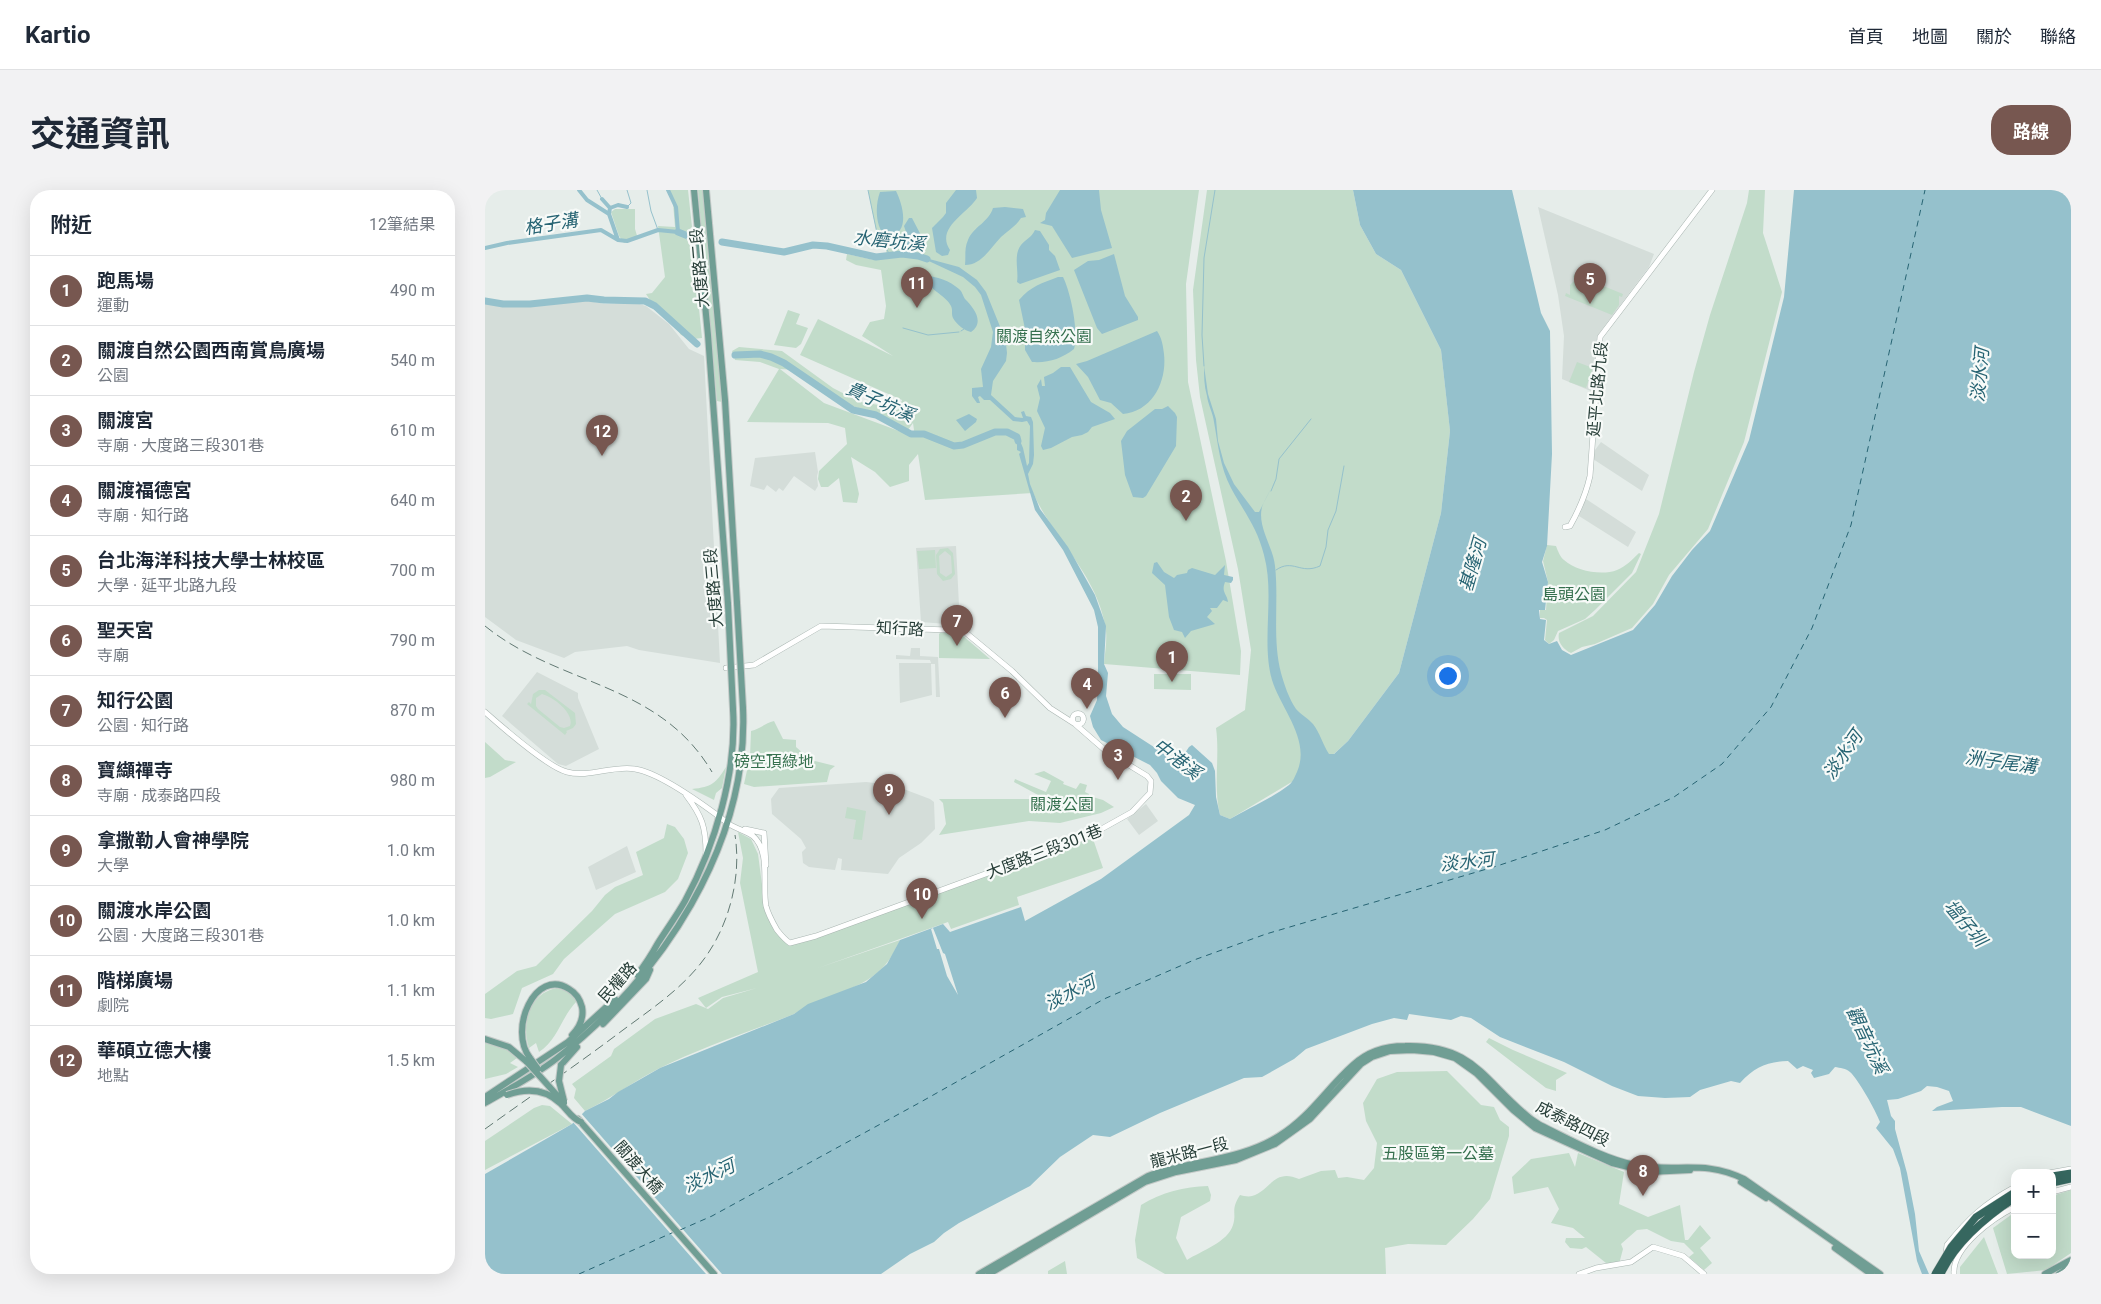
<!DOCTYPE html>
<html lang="zh-TW">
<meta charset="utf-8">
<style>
:root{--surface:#fff;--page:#f2f2f3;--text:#1f2937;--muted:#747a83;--line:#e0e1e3;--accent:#775750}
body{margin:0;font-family:Roboto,"Noto Sans TC",sans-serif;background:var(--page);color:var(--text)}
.controls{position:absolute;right:15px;bottom:15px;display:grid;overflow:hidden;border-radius:10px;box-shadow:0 5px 20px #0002}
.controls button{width:45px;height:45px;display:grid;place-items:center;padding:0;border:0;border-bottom:1px solid var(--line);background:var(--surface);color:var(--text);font:25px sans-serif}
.you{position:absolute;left:962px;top:485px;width:18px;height:18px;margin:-12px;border:4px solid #fff;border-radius:50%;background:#1a73e8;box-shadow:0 0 0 8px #1a73e833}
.badge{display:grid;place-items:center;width:32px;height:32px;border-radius:50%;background:var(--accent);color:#fff;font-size:16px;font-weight:700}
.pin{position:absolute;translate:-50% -41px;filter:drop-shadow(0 1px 2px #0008)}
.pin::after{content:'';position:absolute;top:26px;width:18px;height:15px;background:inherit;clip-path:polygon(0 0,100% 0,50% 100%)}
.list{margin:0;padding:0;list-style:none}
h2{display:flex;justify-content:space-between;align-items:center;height:65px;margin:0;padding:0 20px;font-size:21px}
h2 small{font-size:16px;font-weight:400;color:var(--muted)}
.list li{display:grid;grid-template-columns:32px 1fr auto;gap:15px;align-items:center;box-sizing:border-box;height:70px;padding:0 20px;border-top:1px solid var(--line)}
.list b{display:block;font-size:19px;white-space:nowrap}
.list p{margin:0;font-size:16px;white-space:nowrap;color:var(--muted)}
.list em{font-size:16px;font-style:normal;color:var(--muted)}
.map{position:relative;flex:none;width:1586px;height:1084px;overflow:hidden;border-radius:20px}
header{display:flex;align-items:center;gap:30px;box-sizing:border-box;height:70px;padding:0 25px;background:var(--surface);border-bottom:1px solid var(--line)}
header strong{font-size:24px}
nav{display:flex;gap:28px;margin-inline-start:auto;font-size:18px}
.intro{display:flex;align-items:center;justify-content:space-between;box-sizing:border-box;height:120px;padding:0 30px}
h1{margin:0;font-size:35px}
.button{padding:12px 22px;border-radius:20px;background:var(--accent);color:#fff;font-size:18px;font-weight:700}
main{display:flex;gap:30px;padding:0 30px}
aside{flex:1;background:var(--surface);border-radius:20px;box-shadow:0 5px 20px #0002}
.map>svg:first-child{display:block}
</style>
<header>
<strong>Kartio</strong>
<nav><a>首頁</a><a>地圖</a><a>關於</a><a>聯絡</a></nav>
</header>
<div class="intro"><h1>交通資訊</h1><a class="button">路線</a></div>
<main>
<aside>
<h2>附近<small>12筆結果</small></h2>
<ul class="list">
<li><span class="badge">1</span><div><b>跑馬場</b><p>運動</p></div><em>490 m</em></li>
<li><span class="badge">2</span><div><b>關渡自然公園西南賞鳥廣場</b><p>公園</p></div><em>540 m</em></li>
<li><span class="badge">3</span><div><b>關渡宮</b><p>寺廟 · 大度路三段301巷</p></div><em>610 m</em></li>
<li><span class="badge">4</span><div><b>關渡福德宮</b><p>寺廟 · 知行路</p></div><em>640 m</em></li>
<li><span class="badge">5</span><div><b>台北海洋科技大學士林校區</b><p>大學 · 延平北路九段</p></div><em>700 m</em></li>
<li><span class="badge">6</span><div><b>聖天宮</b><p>寺廟</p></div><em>790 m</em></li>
<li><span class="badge">7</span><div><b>知行公園</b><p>公園 · 知行路</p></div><em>870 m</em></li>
<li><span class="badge">8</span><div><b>寶纈禪寺</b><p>寺廟 · 成泰路四段</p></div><em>980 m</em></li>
<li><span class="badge">9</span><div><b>拿撒勒人會神學院</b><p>大學</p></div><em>1.0 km</em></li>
<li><span class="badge">10</span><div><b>關渡水岸公園</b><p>公園 · 大度路三段301巷</p></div><em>1.0 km</em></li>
<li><span class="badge">11</span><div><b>階梯廣場</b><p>劇院</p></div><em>1.1 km</em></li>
<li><span class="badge">12</span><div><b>華碩立德大樓</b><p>地點</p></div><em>1.5 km</em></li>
</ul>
</aside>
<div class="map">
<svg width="1586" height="1084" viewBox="0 0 1586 1084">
<rect width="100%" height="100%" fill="#e6edea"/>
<!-- built -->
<path fill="#d4ddd9" d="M1053 17 1169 64 1164 77 1112 146 1108 202 1077 189 1079 146 1073 105Z
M87 111H104L120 114 151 113 161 116 184 134 204 159 219 166 235 473 154 460 142 456 90 462 79 468 31 450 0 427V113L16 117 67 115Z
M1116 252 1164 285 1157 301 1108 269 1110 260Z
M330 262 333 282 332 286 333 296 330 301 309 286 298 301 294 298 291 302 282 295 279 300 265 296 270 268Z
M1101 309 1151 342 1143 357 1094 326Z
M471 356 475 435 436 432 431 358Z
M426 458H435V466L453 467 455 507H451L450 474H446L447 505 415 513 414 473H446L445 470 411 469V465L425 466Z
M52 482 93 503V508L114 559 81 576 73 574 17 526Z
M381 592 408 595 445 609 449 612 450 639 436 653 414 668 403 684 356 680 357 669 353 668 350 680 324 677 318 673 317 662 321 658 316 649 287 624 286 609 294 598Z
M661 614 673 631 654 645 642 629Z
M142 656 151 682 111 700 103 677Z"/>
<!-- green -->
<path fill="#c2dcca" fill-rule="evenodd" d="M182 0H203L207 37 202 41 203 53 208 60 217 148 208 149 196 145 179 121 165 110 161 104 167 103 180 87 173 36 190 37 188 13Z
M213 0H218L237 212 232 211Z
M383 0H714L701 94 703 192 741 371 756 461 755 485 619 474C620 462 623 447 620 435 611 384 569 349 548 303L440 310 433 264 424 275V291L405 297 390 282 366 267 374 304 372 313 358 312 354 288 343 297H336L333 289 334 281 362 254 360 238 343 233 262 232 294 179 275 172 250 170 247 161 254 157 297 161 348 198 375 212 394 215 413 220 417 210 315 165 333 129 408 166 377 146 385 132 399 129 401 116 396 80 371 75 361 70 362 64 389 70 402 68 401 59 391 39ZM295 179 313 180 338 199 367 216 389 223 423 240 428 233 430 247 339 213Z
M722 0H868L875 35 891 64 916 80 956 160 965 241 956 323 914 483 863 551 840 572 745 629 735 625C728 596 735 567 731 538L760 520 766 460 753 379 715 207 711 170 708 100Z
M1264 0H1280L1278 43 1297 102 1259 252 1223 339 1184 385 1168 414 1147 438 1110 454 1097 457 1086 463C1078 459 1072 452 1074 443L1108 426 1151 382 1174 324 1209 182 1225 125 1262 13Z
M130 19H150V39L153 49 139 53 134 46 126 22Z
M1089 84 1138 104 1137 107 1134 106V115L1127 125 1080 106 1081 103 1085 105V95L1091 89 1088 87Z
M303 120 315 124 311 134 323 138 316 154 311 158 289 155Z
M1092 172 1108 178 1101 198 1084 192Z
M1062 355 1071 356C1073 361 1075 367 1079 370 1091 381 1117 386 1132 380 1141 376 1147 370 1154 363L1156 364 1147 383 1110 420 1100 429 1073 441 1069 450 1064 454 1060 450 1062 430 1059 428H1055V420H1061L1063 392 1058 371Z
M463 358 468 363 470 384 466 389 458 391 452 384 451 365 455 359ZM460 361 466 366 467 383 461 387 455 383 454 366Z
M450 360 451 378 434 379 432 361Z
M456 442 477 445 505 469 454 468V444Z
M669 484H706V500L669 499Z
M54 500H60L90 523 91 534 88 538 81 541 82 542 80 545 42 514 44 512 46 514 48 504ZM57 504C68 507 90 523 85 536L79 538 75 537 53 519 51 516V508Z
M289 531 298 549 311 550V557L326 570 350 576 345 580 342 592 269 597 259 594 265 567 266 541C275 539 280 533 289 531Z
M0 552 20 570 31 572 5 587 0 588Z
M241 577 237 598 231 603 229 610 207 599C227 597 231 593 241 577Z
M559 581 579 592 578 594 591 599 595 593 602 595 600 602 604 604V606L618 610 629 617 616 623 575 633 544 631 454 645 461 634 458 613 454 609H544L551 612 553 605 529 592 530 589 561 602 566 591 549 584Z
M362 617 381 621 377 650 368 649 371 630 360 628Z
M182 634 190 637 199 649 203 663 193 689 180 702 130 724 79 769 68 784 37 798 28 824 6 829 0 828V804L32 781 51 776 107 721 120 705 130 697 158 685 151 662 179 648Z
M253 642 266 649 273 664 281 725 300 751 306 755 607 646 618 678 532 707 534 715 466 739 463 732 333 778 415 750C411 758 407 767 401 774 378 802 338 804 309 824 264 842 217 857 173 879 148 892 125 909 100 921L89 908 91 899 87 894 126 866 129 859 170 829 211 814 223 819 238 808 272 798 237 807 221 818 213 808 273 782 255 693 258 668Z
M72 798 84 802 92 811C76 827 73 850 54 862L51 853 44 858C36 834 44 803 72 798Z
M1004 848 1028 860 1082 883 1071 890V901L1061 898 1001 852Z
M0 852 21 859 32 868 25 873 33 877 21 884 0 889Z
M962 881 996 915 1009 917 1015 930 1024 937V946L1005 1009 988 1029 961 1055 923 1054 900 1058 901 1084H680L652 1068 650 1050 656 1015C677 1002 699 997 723 996L726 1005 725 1011 696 1027 691 1048 702 1070C716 1061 743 1052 748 1035 752 1022 745 1021 755 1005 758 1006 764 1007 767 1006 786 1000 789 978 814 989L836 981 850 980 853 988 862 987 879 990 889 978 892 953 881 931 878 913 892 889 912 882Z
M57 915 65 916 87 934 0 980V951L49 918Z
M1084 963 1090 977 1093 963 1139 982 1134 1014 1163 1027 1195 1015 1200 1050H1203L1215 1035 1226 1048 1215 1058 1227 1073 1219 1080 1204 1067 1209 1063 1199 1053 1186 1051 1162 1039 1152 1040 1136 1054 1138 1059 1134 1074 1121 1073 1101 1057 1097 1059 1085 1058 1080 1052 1081 1048H1100L1088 1038 1066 1033 1074 1019 1063 997 1029 1004 1027 987 1046 969Z
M1586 1000V1063L1561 1080 1522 1084 1508 1038 1530 1022V1065H1567V1006Z
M1499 1047 1513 1084H1475V1077Z
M580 1071 582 1084H563V1081Z"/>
<!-- water -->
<path fill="#95c1cc" d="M471 0H491L492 8C483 23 450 38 465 60L463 65 457 66 451 62 447 38 458 27 461 23V13Z
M575 0H614L616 20 627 58 587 68 567 36 555 33 560 30 561 23Z
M868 0H1027L1056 123 1065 141 1067 264 1062 356 1057 372 1063 392 1060 420H1054L1055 429 1061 430 1059 450 1064 454 1072 451 1077 460 1086 465 1148 440 1170 415 1187 386 1207 360 1225 341 1264 250 1299 107 1309 0H1586V936L1536 917H1517L1447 921 1452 917 1468 911 1464 901 1452 897 1442 896 1436 901 1413 909 1402 910 1406 926 1410 931V939L1422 983 1430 1024 1434 1061 1444 1084H1437L1432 1071 1415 978 1408 959 1391 938 1395 932C1391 921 1373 889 1365 882 1361 878 1355 878 1350 877L1344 884 1329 888 1326 883 1328 880 1318 876 1312 879 1303 871C1281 872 1270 877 1255 893L1246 891 1215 900 1205 907 1180 908 1153 906 1127 896 1079 872 1015 847 986 828 976 826 966 830 924 824 922 830 909 828 887 834 821 859 809 869 777 887 759 888 675 923 625 947 608 945 575 967 545 996 474 1033 459 1043 449 1052 425 1064 396 1084H0V984L87 934 100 921 124 909 133 902 175 878 309 824 323 814 381 792 402 774 415 750 458 734 465 742 536 717 540 731 616 689 704 625 710 615 693 608 676 591 672 583 665 575 616 550 608 537 605 526 612 510 613 479V437L609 420 578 360 550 320 534 264 536 262 532 260V251L528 245 533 246 538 258 542 276 544 273 545 236 542 231 537 232 528 231 505 210H499L495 206 493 207 495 213H492L487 206V198L498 197 496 179 506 157 508 142 496 105 490 97 478 87 433 66 474 77 492 90 501 102 516 139 517 150 521 154 522 163 521 171 508 191 506 205 530 227 538 228 536 222 539 221 541 226 546 227 548 232 549 265 548 274 543 284 545 294 555 319 583 357 610 405 621 436 619 474 623 483 621 506 627 524 638 537 689 570 710 591 717 582 707 575 700 563 704 557 707 555 727 573 730 581 731 607 735 625 745 629C762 619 789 607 804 595 808 592 810 586 812 582 826 550 796 519 787 490 776 451 790 405 779 365 772 337 759 322 746 298 735 277 733 254 729 232 728 223 723 215 722 206 719 196 719 186 719 176L723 204 731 229 733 251 739 273 749 294 770 322H774L791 289C787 298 780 308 777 317 772 337 788 356 790 376 794 411 787 449 796 483 799 494 804 509 811 519 816 525 823 528 828 534 835 543 838 555 844 564H849L863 551 914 483 956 323 965 241 956 160 916 80 891 64 875 35Z
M411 1C416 11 422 30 415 40 412 44 405 46 401 47 390 37 390 15 395 2Z
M520 17 538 19 541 27 536 28C530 37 524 40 516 47 506 57 497 75 480 75 481 67 479 58 483 50 488 37 504 32 508 18Z
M424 28H427L440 53 432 60 422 59 417 51 422 45 419 36Z
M550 40 555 41 564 55V60L570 66 575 80 535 94 532 92C534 81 528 65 536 55 541 49 546 48 550 40Z
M629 64 640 106 653 127V130L617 144 612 138 589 80 603 71 614 70Z
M441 86C451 86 465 91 474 99 477 101 478 106 480 109 489 118 500 132 486 142 480 141 471 134 468 128 466 124 468 120 466 116 460 104 442 100 441 86Z
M573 87H578C586 103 594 143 589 159 576 169 564 173 547 172L540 160V139L534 110C546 96 557 93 573 87Z
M672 141C677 148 678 156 679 164 682 191 668 221 638 224L626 213 615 210 603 187 591 174 602 171Z
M576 177H585L606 212 625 223 630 229 607 237 603 242 597 245 587 247 566 258 558 260 556 256 560 238 552 221 555 208 552 196 556 189 557 196H560L559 187 568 183Z
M683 216 690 223 692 227 691 256 661 306 658 308 648 307 640 285 636 251 642 241 670 219H677Z
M484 224 492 229 491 232 480 241 471 230Z
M672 372 679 382 689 388 692 385 702 383 703 380 707 378 730 385 740 375 739 385 748 387V390L746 393 740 392C736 403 742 403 743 412L738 410 732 418H725L727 421 722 427 730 434 706 441 700 448 697 442 689 440 684 427 680 395 667 383 669 373Z"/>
<!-- pier -->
<path fill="#e6edea" d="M448 738 458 763 460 764 473 805 462 786 454 759H452L446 739Z
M95 922 237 1084H221L87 931Z"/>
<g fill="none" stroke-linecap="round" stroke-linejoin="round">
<!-- stream -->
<path stroke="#95c1cc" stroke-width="1" d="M112 0 117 9
M142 0 146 13 142 17
M162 0 166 21 173 40
M383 0 392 43 405 65
M418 138 443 145 474 142
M476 141 479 139
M719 176 717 145 719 68 730 0
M786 301 791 289 794 269 826 229
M791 380C808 368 815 385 835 376L841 357 843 340 851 321 859 276"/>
<!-- canal -->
<path stroke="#95c1cc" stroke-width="4" d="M94 0 102 10 124 24
M117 9 125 18 124 24 133 50 142 51 173 40 193 42 191 17 183 0
M125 18 133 15 142 17
M0 58 22 53 116 40 133 50"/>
<!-- river -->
<path stroke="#95c1cc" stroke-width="7" d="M193 42 203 46
M237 52 299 62 328 55 342 56 391 67 417 64 433 66 442 69
M0 111 18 114H45L102 108 119 110 160 111 170 116 212 154
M250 165 275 164 286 167 299 173 368 220 391 225 426 244H439L469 256 478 255 510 242H522L532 247 533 251"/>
<!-- ferry -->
<path stroke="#276473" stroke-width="1" stroke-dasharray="6 5" stroke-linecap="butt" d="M195 1040 227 1026 434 913 619 809 709 770 781 744 1012 676 1120 640 1189 607 1237 574 1286 517 1327 438 1366 335 1440 0
M94 1084 189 1042"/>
<!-- minor casing -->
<g stroke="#a9b5b1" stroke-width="6">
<path id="minor" d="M1080 337 1085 336C1094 320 1101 304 1105 286L1115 147 1227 0
M0 522C17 537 62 577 82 582 104 588 128 575 150 579 176 583 223 618 244 634 252 639 261 641 268 646 286 662 277 695 281 716 283 724 288 733 292 740 296 745 300 750 305 753L331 746 604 646 647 622 665 603 666 591 662 586 621 561 590 534 565 518 527 481 480 442 465 440 336 436 269 475 241 478
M587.5 529a5.5 5.5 0 1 1 11 0a5.5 5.5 0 1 1-11 0Z
M201 605C217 626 221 637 221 664
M260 639 279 643
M279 643 281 675
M1564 983 1586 979
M1567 1002 1586 997
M1461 1064 1462 1055C1484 1028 1499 1014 1530 997
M1094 1084 1111 1078 1146 1072 1168 1057 1198 1066 1219 1084
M1469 1084C1467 1057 1508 1028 1530 1017"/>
</g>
<!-- major casing -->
<g stroke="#c3c9c7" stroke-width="8">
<path id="major" d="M209 0 223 145 243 414
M221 0 240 210 252 413
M152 785C160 775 167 764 173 753 182 739 192 725 200 711 230 656 252 582 248 519
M118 834 161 789 165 780
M0 849 24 857 42 872
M45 868C23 840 50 777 84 799 91 803 95 809 97 817 99 828 95 837 87 845
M76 875 92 857
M0 907 83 852 130 809
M0 913C24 899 49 886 71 869 176 788 264 655 258 518
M93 929 229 1084
M1256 992 1281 1008
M1350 1058 1386 1084
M494 1084 663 986C707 970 754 971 794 946 826 926 841 899 868 875 882 862 901 856 920 856 990 854 999 892 1046 929L1055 935C1084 949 1119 969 1150 975 1191 983 1218 969 1259 989L1395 1084
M504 1084 660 992 691 982 751 970 790 954 825 929 876 874 887 867 905 861 927 860 949 862 970 868 991 883 1028 920 1050 938 1127 973 1164 982 1205 980
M1560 1084 1586 1070
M1574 1084 1586 1076"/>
</g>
<!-- highway casing -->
<g stroke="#c3c9c7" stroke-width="8">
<path id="highway" d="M1567 986 1586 983
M1567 993 1586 989"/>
</g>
<!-- minor -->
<use href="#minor" stroke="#fff" stroke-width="5"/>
<!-- major -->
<use href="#major" stroke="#709e94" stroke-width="6"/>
<!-- highway -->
<use href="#highway" stroke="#36675f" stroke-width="7"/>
<!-- rail -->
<path stroke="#627973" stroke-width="1" stroke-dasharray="10 5" stroke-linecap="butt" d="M0 436C74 496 174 492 227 582
M0 939C46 906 93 874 138 840 165 820 195 800 216 773 243 739 257 689 250 645"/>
<!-- major-bridge casing -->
<g stroke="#c3c9c7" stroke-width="8" stroke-linecap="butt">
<path id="major-bridge" d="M252 413 258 518
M243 414 248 519
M45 868 53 879
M42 872 79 913
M76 875 74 891 79 911
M22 905C41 898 60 899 75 913 83 920 86 928 96 932"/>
</g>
<!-- highway-bridge casing -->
<g stroke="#c3c9c7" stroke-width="8" stroke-linecap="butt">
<path id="highway-bridge" d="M1450 1084 1466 1057 1491 1027 1530 1002
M1456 1084C1471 1052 1501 1027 1530 1008"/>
</g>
<!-- major-bridge -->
<use href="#major-bridge" stroke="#709e94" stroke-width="6"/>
<!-- highway-bridge -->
<use href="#highway-bridge" stroke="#36675f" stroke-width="7"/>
</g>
<g text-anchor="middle" stroke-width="4.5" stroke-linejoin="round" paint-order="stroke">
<!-- street labels -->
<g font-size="16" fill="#273e38" stroke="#f7faf8">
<text transform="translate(214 78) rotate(-95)" y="6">大度路二段</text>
<text transform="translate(1112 199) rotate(-85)" y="6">延平北路九段</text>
<text transform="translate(228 398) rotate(-95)" y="6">大度路三段</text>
<text transform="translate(415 438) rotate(3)" y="6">知行路</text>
<text transform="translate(559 661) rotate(-21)" y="6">大度路三段301巷</text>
<text transform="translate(132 792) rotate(-48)" y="6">民權路</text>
<text transform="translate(1088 933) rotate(27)" y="6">成泰路四段</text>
<text transform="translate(704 962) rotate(-14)" y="6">龍米路一段</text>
<text transform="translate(154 977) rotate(49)" y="6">關渡大橋</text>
</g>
<!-- park labels -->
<g font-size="16" fill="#35704e" stroke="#f7faf8">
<text x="559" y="152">關渡自然公園</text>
<text x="1089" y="410">島頭公園</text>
<text x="289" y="577">磅空頂綠地</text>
<text x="577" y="620">關渡公園</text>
<text x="953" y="969">五股區第一公墓</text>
</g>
<!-- water labels -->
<g font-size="18" font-style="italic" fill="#276473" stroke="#f7faf8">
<text transform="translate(66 34) rotate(-9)" y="6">格子溝</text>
<text transform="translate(404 51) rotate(6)" y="6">水磨坑溪</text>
<text transform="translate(1495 185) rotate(-85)" y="6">淡水河</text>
<text transform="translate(395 212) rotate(24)" y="6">貴子坑溪</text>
<text transform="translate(988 375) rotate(-74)" y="6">基隆河</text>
<text transform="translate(1358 565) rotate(-55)" y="6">淡水河</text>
<text transform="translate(692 569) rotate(37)" y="6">中港溪</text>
<text transform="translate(1516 572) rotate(8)" y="6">洲子尾溝</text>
<text transform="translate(982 672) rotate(-6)" y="6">淡水河</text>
<text transform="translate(1480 733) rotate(50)" y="6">塭仔圳</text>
<text transform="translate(585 803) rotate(-27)" y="6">淡水河</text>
<text transform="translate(1382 850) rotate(65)" y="6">觀音坑溪</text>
<text transform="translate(224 986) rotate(-25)" y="6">淡水河</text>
</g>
</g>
</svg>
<div class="controls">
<button>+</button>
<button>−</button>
</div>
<div class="you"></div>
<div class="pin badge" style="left:687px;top:492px">1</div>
<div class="pin badge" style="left:701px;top:331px">2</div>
<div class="pin badge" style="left:633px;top:590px">3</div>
<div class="pin badge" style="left:602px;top:519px">4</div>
<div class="pin badge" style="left:1105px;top:114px">5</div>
<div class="pin badge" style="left:520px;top:528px">6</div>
<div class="pin badge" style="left:472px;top:456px">7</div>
<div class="pin badge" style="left:1158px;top:1006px">8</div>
<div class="pin badge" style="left:404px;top:625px">9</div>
<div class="pin badge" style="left:437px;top:729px">10</div>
<div class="pin badge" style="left:432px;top:118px">11</div>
<div class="pin badge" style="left:117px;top:266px">12</div>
</div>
</main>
